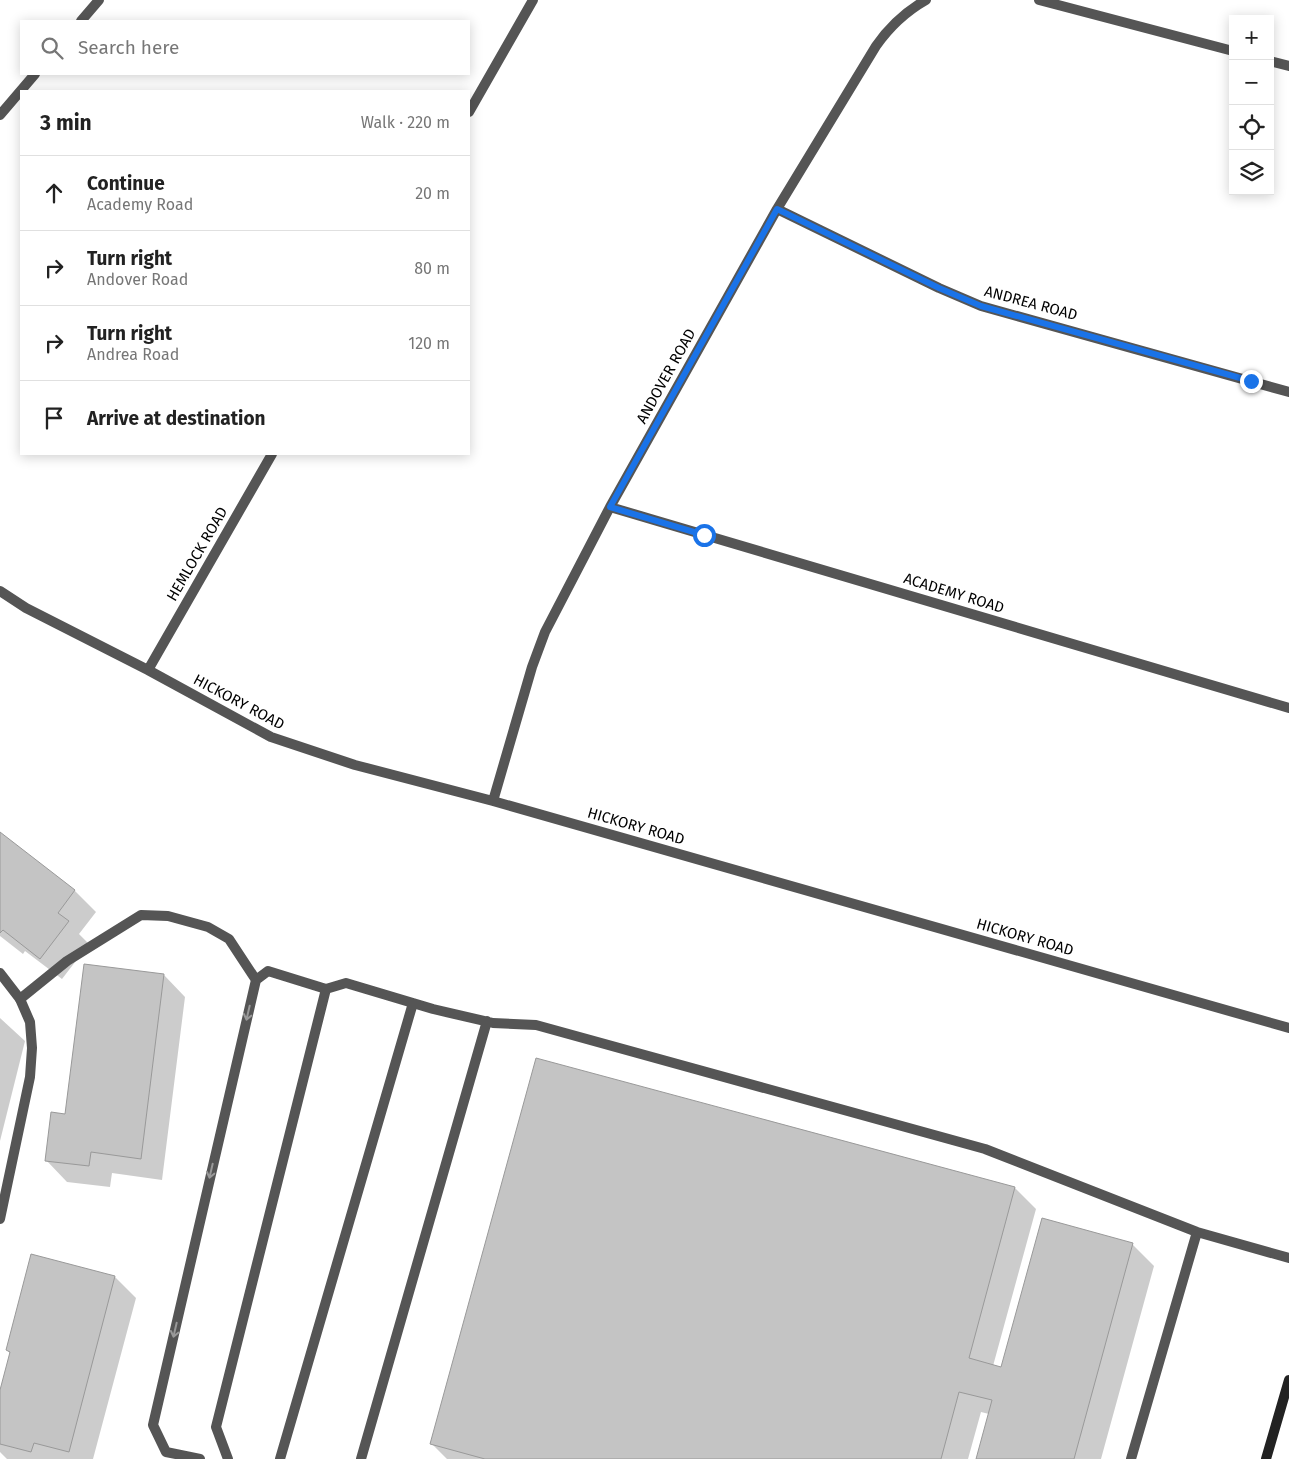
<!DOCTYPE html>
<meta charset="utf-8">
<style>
:root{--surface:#fff;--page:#f6f6f6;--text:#222;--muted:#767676;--line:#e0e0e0}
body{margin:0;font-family:"Fira Sans",sans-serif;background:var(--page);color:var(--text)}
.controls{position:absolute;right:15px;top:15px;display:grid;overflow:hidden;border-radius:0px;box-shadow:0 2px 12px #0003}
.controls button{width:45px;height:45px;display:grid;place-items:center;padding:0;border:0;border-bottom:1px solid var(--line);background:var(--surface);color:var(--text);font:25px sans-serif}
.stop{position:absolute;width:15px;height:15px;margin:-11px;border:4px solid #1a73e8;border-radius:50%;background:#fff}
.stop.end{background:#1a73e8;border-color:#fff;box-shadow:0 1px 5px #0008}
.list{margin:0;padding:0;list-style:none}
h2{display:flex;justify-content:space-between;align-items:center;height:65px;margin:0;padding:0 20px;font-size:21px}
h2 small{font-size:16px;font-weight:400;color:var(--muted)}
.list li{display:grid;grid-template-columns:32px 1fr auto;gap:15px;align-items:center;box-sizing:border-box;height:75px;padding:0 20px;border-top:1px solid var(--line)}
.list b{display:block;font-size:19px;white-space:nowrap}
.list p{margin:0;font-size:16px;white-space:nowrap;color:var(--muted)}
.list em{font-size:16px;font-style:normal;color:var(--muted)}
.icon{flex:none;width:28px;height:28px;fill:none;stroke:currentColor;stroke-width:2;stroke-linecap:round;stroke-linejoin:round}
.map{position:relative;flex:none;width:1289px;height:1459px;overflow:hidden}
.search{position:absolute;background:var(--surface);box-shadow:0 2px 12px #0003;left:20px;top:20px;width:450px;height:55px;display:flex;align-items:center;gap:12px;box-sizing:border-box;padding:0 18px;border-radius:0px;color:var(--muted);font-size:19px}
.panel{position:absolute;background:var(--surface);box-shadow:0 2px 12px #0003;left:20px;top:90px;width:450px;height:365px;border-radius:0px}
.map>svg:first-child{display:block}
</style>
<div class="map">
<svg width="1289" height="1459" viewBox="0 0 1289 1459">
<rect width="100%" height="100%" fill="#fff"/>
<!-- shadow -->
<path fill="#0003" d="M0 834 75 891 96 912 79 934 89 944 62 979 25 951 23 954 0 936Z
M164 975 185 997 162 1180 112 1173 110 1187 67 1182 46 1160 66 1115Z
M0 1018 25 1041 0 1141Z
M1015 1188 1036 1209 993 1366 1002 1368 1132 1244 1154 1266 1101 1459H977L989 1414 981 1412 968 1459H447L432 1444Z
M115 1277 136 1298 93 1459H7L0 1452V1394L11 1354 7 1350Z"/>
<!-- building -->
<path fill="#c4c4c4" stroke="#999" d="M0 832 75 890 58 913 69 921 40 959 3 930 0 933Z
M84 964 164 974 141 1159 91 1152 89 1166 45 1161 51 1112 65 1114Z
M536 1058 1015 1187 969 1358 1001 1367 1042 1218 1133 1243 1074 1459H976L992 1400 959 1392 941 1459H485L430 1444Z
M31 1254 115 1276 69 1452 34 1443 31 1452 0 1444V1390L10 1352 6 1350Z"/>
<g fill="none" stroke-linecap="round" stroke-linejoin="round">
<!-- lane -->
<path stroke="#555" stroke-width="10" d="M20 999 67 961 141 915 168 916 208 927 229 939 256 980
M200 1459 166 1452 153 1425 256 980 268 971 326 989
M228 1459 216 1427 326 989 346 983 433 1009 493 1023 536 1025 985 1149 1197 1232 1289 1258
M280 1459 413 1003
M361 1459 487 1021
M1131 1459 1197 1232"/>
<!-- street -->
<path stroke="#555" stroke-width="10" d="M1039 0 1233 51
M81 21 99 0
M1270 61 1289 66
M469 112 533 0
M0 115 35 74
M777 209 939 288 981 306 1289 392
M610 507 1289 708
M0 591 26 608 148 670 271 737 355 765 493 801 1289 1028
M148 670 272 454
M493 801 532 667 545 632 610 507 777 209 876 46C890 26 905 12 926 0
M0 973 20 999 30 1022 32 1048 30 1077 0 1219"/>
<!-- secondary -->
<path stroke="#222" stroke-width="10" d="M1266 1459 1289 1380"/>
</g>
<!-- one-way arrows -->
<defs><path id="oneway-shaft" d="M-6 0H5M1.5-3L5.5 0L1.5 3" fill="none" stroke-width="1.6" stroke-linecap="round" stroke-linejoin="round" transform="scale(1.25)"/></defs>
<g stroke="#999">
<use href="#oneway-shaft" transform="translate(248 1013) rotate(103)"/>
<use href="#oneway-shaft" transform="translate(211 1171) rotate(103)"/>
<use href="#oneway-shaft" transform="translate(175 1330) rotate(103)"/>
</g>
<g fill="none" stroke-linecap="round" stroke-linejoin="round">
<!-- route -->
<path stroke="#1a73e8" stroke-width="6" d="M704 535 610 507 777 209 939 288 981 306 1251 381"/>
</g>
<g text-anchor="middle" stroke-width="4.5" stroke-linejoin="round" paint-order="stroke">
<!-- street labels -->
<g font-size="15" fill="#000" stroke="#fff">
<text transform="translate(1031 303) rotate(15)" y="5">ANDREA ROAD</text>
<text transform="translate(666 376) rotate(-61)" y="5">ANDOVER ROAD</text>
<text transform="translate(197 554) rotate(-60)" y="5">HEMLOCK ROAD</text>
<text transform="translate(954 593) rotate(17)" y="5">ACADEMY ROAD</text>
<text transform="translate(239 702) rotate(28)" y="5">HICKORY ROAD</text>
<text transform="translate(636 826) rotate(16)" y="5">HICKORY ROAD</text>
<text transform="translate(1025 937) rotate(16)" y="5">HICKORY ROAD</text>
</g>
</g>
</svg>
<div class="controls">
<button>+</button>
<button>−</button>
<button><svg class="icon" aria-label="locate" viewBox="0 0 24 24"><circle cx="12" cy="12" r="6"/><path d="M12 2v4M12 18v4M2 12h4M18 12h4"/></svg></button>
<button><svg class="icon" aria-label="layers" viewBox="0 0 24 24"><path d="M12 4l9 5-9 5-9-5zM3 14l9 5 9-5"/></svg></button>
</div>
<div class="stop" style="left:704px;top:535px"></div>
<div class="stop end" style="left:1251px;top:381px"></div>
<div class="search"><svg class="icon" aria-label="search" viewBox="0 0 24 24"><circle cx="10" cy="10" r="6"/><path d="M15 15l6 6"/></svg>Search here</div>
<section class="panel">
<h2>3 min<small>Walk · 220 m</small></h2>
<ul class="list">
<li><svg class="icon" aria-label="ahead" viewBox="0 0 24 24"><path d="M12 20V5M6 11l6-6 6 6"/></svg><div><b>Continue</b><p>Academy Road</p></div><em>20 m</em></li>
<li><svg class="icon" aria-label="right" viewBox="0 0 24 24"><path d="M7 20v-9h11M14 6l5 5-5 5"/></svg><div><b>Turn right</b><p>Andover Road</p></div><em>80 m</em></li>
<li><svg class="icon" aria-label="right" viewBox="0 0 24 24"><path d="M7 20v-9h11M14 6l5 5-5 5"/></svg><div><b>Turn right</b><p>Andrea Road</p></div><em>120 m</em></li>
<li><svg class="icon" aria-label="arrive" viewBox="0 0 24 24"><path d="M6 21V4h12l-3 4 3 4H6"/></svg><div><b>Arrive at destination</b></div></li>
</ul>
</section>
</div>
